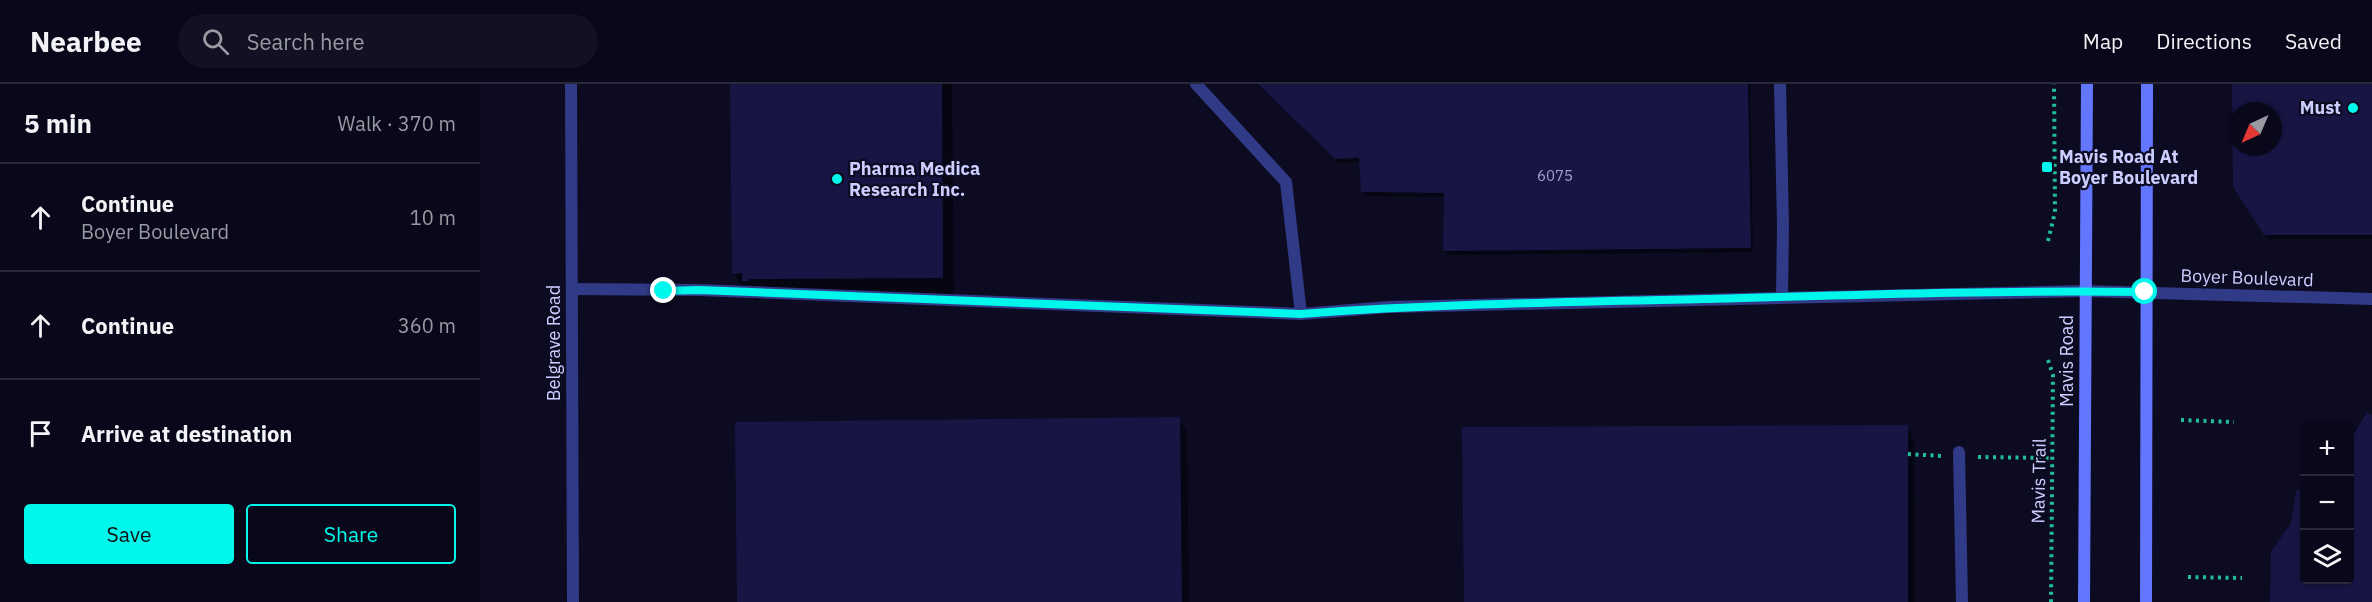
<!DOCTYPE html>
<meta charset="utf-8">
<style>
:root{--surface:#09081a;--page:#121123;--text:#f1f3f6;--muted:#999aa2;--line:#292939;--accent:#00f7eb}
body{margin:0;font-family:"IBM Plex Sans",sans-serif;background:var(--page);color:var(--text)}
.controls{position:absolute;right:18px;bottom:18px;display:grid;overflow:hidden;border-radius:6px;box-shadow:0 2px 4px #0004}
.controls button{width:54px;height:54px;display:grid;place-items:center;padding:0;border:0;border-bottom:2px solid var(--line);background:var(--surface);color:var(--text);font:30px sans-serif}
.compass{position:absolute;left:1748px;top:18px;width:54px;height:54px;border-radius:50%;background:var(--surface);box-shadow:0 2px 4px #0004;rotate:224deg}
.stop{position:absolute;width:18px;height:18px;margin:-14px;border:4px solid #00f7eb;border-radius:50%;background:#fff}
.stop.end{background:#00f7eb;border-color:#fff;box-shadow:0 2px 6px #0008}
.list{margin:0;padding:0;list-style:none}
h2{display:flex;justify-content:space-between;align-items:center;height:78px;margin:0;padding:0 24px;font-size:26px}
h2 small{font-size:20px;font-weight:400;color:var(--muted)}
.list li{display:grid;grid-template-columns:39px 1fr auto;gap:18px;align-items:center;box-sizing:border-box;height:108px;padding:0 24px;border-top:2px solid var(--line)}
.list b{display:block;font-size:22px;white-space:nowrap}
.list p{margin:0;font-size:20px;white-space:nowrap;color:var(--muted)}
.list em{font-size:20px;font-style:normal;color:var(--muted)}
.actions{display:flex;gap:12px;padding:18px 24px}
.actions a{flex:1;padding:14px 0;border:2px solid var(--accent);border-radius:6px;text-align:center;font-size:21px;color:var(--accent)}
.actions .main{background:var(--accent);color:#111}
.icon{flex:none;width:33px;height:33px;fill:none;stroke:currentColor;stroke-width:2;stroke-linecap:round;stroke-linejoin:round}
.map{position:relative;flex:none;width:1892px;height:518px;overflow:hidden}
header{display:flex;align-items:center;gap:36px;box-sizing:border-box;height:84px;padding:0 30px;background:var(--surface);border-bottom:2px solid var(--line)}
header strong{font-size:28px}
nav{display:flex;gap:33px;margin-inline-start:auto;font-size:21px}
.search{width:420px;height:54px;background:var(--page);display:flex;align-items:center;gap:15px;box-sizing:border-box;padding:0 21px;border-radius:33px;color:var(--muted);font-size:22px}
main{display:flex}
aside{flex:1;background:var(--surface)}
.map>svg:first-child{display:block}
</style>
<header>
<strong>Nearbee</strong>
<div class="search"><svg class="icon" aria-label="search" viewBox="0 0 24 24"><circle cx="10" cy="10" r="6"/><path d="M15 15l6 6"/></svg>Search here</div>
<nav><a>Map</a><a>Directions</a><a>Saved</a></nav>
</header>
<main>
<aside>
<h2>5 min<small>Walk · 370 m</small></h2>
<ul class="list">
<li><svg class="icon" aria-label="ahead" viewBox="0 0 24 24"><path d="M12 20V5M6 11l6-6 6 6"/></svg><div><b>Continue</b><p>Boyer Boulevard</p></div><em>10 m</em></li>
<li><svg class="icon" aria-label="ahead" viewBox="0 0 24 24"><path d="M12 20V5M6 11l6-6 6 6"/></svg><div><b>Continue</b></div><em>360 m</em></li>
<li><svg class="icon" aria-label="arrive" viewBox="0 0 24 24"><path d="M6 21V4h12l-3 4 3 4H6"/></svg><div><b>Arrive at destination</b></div></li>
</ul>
<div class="actions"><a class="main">Save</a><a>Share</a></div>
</aside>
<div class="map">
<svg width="1892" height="518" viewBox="0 0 1892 518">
<rect width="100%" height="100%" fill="#0c0b22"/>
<!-- shadow -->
<path fill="#0007" fill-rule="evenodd" d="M252 0H472L474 213 280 214V216L275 217 270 209H265L254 189Z
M777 0H1270L1273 168 967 171 965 166V113L885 112 882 107 881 78 859 79Z
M1754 0H1892V155H1788L1755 102ZM1757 27H1793V63H1757Z
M1888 330 1892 333V518H1792L1812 439 1817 408 1824 404V496H1870V359Z
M699 335 707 348 709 518H259Z
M1427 343 1434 356 1435 518H986Z"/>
<!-- building -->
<path fill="#181545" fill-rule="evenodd" d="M250 0H462L463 194 269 195V197H262V189L252 190Z
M778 0H1268L1271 164 963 167 964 109 881 108 879 74 855 75Z
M1752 0H1892V151H1784L1753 103ZM1757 27H1793V63H1757Z
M1887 328 1892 331V518H1790L1791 468 1811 439 1816 407 1824 401V496H1870V357Z
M700 333 702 518H257L255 338Z
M1428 341V518H984L982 343Z"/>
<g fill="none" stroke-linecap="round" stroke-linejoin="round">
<!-- path -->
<path stroke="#21be9d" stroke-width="4" stroke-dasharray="3 4.5" stroke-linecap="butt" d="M1568 157 1575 128 1574 0
M1568 276 1573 291 1571 518
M1701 336 1754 338
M1428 370 1461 372
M1498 373 1573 374
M1708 493 1762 494"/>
<!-- service -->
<path stroke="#313a86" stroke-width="12" d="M716 0 806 98 821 230
M1300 0 1303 142 1302 213
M92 205 219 206 821 230 909 223 1605 207
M1479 368 1482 518"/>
<!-- minor -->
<path stroke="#313a86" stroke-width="12" d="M91 0 93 518
M1605 207 1892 215"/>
<!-- secondary -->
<path stroke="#6376ff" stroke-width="12" d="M1604 518 1607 0
M1666 518 1667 0"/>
</g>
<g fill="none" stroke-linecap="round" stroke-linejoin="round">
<!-- route -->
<path stroke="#00f7eb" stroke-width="8" d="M184 207 219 206 821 230C955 220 1090 218 1225 215 1372 211 1519 206 1665 208"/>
</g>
<!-- markers -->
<g fill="#00f7eb" stroke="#0c0b22" stroke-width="2">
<circle cx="1873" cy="24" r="6"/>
<rect x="1561" y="77" width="12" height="12" rx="3"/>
<circle cx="357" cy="95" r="6"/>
</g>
<g text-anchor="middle" stroke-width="4.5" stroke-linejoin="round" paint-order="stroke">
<!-- number labels -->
<g font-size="15" fill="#9fa0d0">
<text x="1075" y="97">6075</text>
</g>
<!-- poi labels -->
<g font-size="18" font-weight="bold" fill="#ccceff" stroke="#0c0b22" text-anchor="start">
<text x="1861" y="30" text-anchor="end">Must</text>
<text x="1579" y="79">Mavis Road At<tspan x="1579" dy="21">Boyer Boulevard</tspan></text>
<text x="369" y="91">Pharma Medica<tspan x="369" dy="21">Research Inc.</tspan></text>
</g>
<!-- street labels -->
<g font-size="18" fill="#ccceff" stroke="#0c0b22">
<text transform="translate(1767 194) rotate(2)" y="6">Boyer Boulevard</text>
<text transform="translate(74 259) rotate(-90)" y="6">Belgrave Road</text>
<text transform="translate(1587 277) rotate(-90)" y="6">Mavis Road</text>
<text transform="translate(1559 397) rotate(-89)" y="6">Mavis Trail</text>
</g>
</g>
</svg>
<div class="controls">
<button>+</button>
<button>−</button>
<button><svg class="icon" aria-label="layers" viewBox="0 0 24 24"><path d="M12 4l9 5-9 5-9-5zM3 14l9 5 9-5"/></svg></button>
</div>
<svg class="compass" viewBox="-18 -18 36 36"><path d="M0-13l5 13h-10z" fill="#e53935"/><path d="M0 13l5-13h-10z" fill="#999aa2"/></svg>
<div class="stop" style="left:1665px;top:208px"></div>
<div class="stop end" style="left:184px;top:207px"></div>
</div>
</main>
